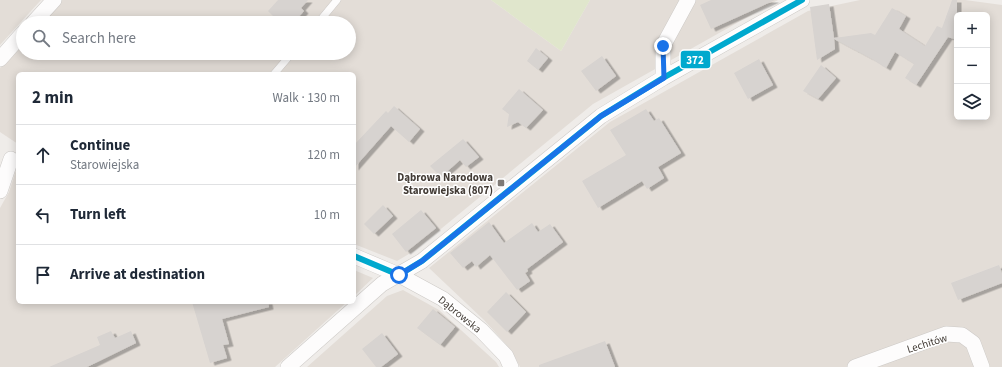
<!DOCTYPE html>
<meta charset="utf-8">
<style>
:root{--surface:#fff;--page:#f2f2f3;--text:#1f2937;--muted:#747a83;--line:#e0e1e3}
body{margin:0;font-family:"Source Sans 3",sans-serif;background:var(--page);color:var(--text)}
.controls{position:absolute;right:12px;top:12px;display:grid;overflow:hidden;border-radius:6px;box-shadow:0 2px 10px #0003}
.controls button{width:36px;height:36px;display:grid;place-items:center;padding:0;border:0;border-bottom:1px solid var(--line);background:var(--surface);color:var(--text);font:20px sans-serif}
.stop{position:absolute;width:12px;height:12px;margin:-9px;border:3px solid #1a73e8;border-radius:50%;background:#fff}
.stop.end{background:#1a73e8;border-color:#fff;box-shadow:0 1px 4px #0008}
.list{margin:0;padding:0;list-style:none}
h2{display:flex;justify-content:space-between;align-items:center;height:52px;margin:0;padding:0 16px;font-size:17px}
h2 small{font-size:13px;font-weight:400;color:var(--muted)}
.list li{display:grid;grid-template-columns:26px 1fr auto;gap:12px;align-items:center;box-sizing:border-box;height:60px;padding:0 16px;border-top:1px solid var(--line)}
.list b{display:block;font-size:15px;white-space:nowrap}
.list p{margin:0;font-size:13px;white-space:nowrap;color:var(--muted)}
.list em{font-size:13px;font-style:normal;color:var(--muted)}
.icon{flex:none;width:22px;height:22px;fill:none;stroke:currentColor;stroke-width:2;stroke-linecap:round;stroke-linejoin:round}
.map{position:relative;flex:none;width:1002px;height:367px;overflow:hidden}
.search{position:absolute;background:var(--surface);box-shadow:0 2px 10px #0003;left:16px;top:16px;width:340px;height:44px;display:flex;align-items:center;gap:10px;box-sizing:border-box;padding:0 14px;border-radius:22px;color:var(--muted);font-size:15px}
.panel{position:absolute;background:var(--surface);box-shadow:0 2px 10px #0003;left:16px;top:72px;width:340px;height:232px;border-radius:6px}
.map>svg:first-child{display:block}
</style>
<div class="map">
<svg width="1002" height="367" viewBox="0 0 1002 367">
<defs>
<filter id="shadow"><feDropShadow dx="4.5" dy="2.5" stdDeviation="0" flood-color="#0004"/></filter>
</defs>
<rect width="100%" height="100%" fill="#efece9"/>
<!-- residential -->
<path fill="#e3ddd7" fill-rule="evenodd" d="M0 0H41L0 45Z
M62 0H491L561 51 590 0H778L593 104 414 251 397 261 354 244V74H18V144L0 132V68L23 43V53H349V23H41Z
M860 0H965L1002 5V367H520L512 351 484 320 429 268 610 122 808 11ZM957 15H987V117H957Z
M16 170 18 171V302H347L275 367H0V208L9 192Z
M354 270 373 278 354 296Z
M403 290 439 310 496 362 499 367H307L387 296Z"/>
<!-- green -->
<path fill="#e0e6cc" d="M491 0H590L561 51Z"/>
<!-- building -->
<path fill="#d7d3d0" filter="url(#shadow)" d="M278 0H308L301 8 304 11 293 23H280L268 11Z
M711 0H775L711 29 700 5Z
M952 0H957V40L948 37 916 85 905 78 914 64 895 52 886 68 872 59 834 39 835 49 817 60 810 7 829 4 834 38 871 33 875 35 892 8 906 16 899 29 925 46 937 26 942 28Z
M536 48 548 58 538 70 527 61Z
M602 56 616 76 596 91 581 71Z
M759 59 773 85 748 99 734 73Z
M821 65 836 78 818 99 803 91Z
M519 89 543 110 526 128 518 122 507 127 509 114 502 109Z
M394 106 420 129 409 142 391 126 354 168V145L386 111 388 113Z
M646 109 654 121 659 118 681 153 658 167 664 178 647 189 642 181 598 208 582 181 626 155 610 130Z
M463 139 479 157 466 167 460 160 441 177 430 166Z
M383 205 393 216 374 234 364 224Z
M421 210 436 228 406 252 392 234Z
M489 222 504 243 532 223 538 232 550 224 563 242 527 269 528 271 525 273 530 281 517 290 490 255 476 267 472 261 463 268 450 253Z
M999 265 1002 273V283L958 300 951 283Z
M506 292 526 312 507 332 487 312Z
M192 302H268L269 307 222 319 229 344 223 345 227 358 210 363Z
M433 309 455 327 440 345 417 328Z
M111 331 115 338 131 331 136 343 87 367H49L100 345 97 337Z
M382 333 398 354 381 367H376L362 349Z
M605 341 615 367H539V365Z"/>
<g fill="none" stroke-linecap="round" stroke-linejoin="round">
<!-- lane casing -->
<g stroke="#cdcac7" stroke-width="8">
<path id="lane" d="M318 23 337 0
M274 74 292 53"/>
</g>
<!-- street casing -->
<g stroke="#cdcac7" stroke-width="16">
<path id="street" d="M33 23 54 0
M0 59 23 33
M663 78V46L688 0
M0 191 11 159
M354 256 399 275 443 299 481 330 506 356 511 367
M288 367 382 284 422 261 601 116 663 78 802 0
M855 367 946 334 962 335 973 343 982 367"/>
</g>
<!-- lane -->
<use href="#lane" stroke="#fdfcfc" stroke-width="7"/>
<!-- street -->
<use href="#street" stroke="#fdfcfc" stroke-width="15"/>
<!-- bus-1 casing -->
<g stroke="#fff" stroke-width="9">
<path id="bus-1" d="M354 256 399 275
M399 275 422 261 601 116 663 78 802 0"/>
</g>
<!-- bus-1 -->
<use href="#bus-1" stroke="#00a9ce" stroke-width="6"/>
</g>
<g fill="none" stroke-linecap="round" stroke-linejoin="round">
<!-- route -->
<path stroke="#1a73e8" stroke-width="5" d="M399 275 422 261 601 116 664 78 663 46"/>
</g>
<!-- markers -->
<rect fill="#7f7a75" stroke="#fff" stroke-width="1.5" x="497" y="179" width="8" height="8" rx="2"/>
<g text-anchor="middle" stroke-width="3" stroke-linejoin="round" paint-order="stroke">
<!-- poi labels -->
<g font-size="11" font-weight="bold" fill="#433c36" stroke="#fff" text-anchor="end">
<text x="493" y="181">Dąbrowa Narodowa<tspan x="493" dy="13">Starowiejska (807)</tspan></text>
</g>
<!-- street labels -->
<g font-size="11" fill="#433c36" stroke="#fff">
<text transform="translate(460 314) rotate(39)" y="4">Dąbrowska</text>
<text transform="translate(927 343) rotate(-17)" y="4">Lechitów</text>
</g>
</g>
<rect stroke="#fff" stroke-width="1.5" x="680" y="50" width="31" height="19" rx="4" fill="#00a9ce"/>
<g font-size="11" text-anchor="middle" font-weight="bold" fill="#fff">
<text x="695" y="64">372</text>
</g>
</svg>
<div class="controls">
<button>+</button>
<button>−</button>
<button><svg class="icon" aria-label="layers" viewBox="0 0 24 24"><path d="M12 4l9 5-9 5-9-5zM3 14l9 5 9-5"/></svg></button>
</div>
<div class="stop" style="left:399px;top:275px"></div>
<div class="stop end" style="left:663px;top:46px"></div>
<div class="search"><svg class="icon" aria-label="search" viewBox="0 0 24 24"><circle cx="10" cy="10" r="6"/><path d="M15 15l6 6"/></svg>Search here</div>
<section class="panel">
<h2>2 min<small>Walk · 130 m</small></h2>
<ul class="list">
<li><svg class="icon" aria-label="ahead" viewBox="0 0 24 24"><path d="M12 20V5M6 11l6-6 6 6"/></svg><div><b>Continue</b><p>Starowiejska</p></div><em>120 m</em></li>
<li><svg class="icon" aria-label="left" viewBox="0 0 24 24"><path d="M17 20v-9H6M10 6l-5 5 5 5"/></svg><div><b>Turn left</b></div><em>10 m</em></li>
<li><svg class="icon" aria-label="arrive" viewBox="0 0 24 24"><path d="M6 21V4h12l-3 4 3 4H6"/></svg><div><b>Arrive at destination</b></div></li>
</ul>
</section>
</div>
